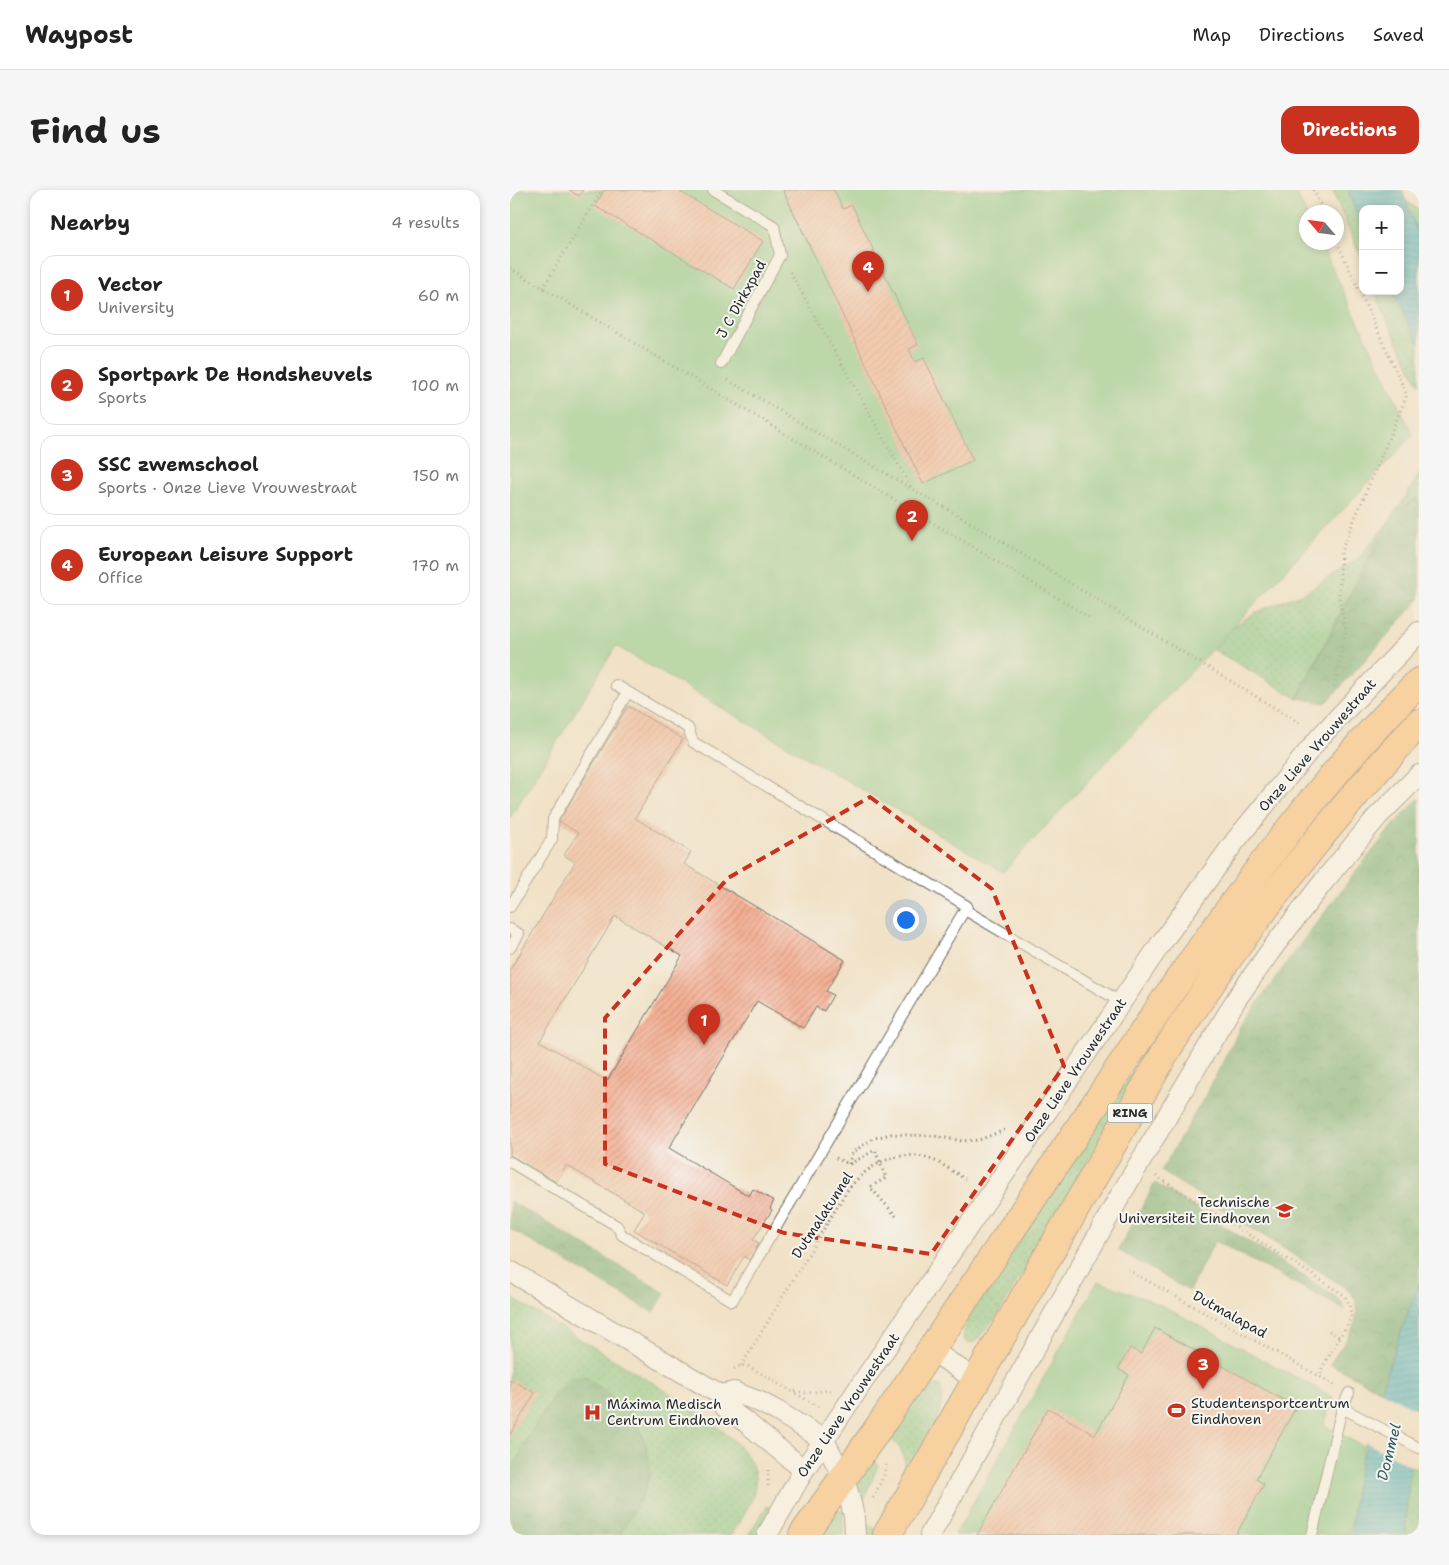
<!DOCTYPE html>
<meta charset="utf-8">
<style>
:root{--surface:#fff;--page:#f6f6f6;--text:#222;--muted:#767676;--line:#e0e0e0;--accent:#c8321e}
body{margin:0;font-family:"Shantell Sans",sans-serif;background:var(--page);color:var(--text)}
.controls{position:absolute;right:15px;top:15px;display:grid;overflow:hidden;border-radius:10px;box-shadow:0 2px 8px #0003}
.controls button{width:45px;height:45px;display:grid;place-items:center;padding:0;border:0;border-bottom:1px solid var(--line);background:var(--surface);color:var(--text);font:25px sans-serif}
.compass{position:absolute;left:789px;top:15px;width:45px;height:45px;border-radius:50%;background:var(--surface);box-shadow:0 2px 8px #0003;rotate:298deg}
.you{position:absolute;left:395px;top:729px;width:18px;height:18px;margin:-12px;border:4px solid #fff;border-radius:50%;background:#1a73e8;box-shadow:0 0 0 8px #1a73e833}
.badge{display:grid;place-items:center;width:32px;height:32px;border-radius:50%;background:var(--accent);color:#fff;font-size:16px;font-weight:700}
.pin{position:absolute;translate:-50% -41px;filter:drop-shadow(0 1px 2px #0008)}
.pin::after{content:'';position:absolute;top:26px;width:18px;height:15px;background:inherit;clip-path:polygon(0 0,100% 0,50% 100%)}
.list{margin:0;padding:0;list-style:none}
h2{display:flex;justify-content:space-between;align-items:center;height:65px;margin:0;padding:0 20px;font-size:21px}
h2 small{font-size:16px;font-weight:400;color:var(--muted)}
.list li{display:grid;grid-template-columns:32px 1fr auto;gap:15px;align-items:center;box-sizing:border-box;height:80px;margin:0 10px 10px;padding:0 10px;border:1px solid var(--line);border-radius:15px}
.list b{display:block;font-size:19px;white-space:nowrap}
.list p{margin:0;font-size:16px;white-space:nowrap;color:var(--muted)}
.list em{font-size:16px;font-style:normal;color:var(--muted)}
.map{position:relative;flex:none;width:909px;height:1345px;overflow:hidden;border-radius:15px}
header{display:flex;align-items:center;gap:30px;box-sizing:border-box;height:70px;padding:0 25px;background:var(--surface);border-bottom:1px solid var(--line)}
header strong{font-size:24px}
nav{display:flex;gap:28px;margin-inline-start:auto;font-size:18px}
.intro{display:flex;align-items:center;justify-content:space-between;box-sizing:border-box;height:120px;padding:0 30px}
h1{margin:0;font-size:35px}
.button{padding:12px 22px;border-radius:15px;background:var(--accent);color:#fff;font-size:18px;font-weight:700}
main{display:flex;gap:30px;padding:0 30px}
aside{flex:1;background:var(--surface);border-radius:15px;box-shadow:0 2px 8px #0003}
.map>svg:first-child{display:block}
.grass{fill:url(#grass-dots);stroke:#557a58}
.forest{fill:url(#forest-crowns);stroke:#496c4f}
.pitch{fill:#7fc986;stroke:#557a58}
.water{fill:url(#water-rules);stroke:#3b707a}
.pier{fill:#f1e2c7}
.building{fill:url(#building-hatch);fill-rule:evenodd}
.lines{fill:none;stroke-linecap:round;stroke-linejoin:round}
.service-casing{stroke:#706b62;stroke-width:12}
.minor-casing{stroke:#706b62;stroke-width:22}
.primary-casing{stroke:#706b62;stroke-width:30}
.path{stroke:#706b62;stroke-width:3;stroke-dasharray:1 4;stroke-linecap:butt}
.service{stroke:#fff;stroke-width:10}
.minor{stroke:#fff;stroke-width:20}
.primary{stroke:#febc71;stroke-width:28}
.marked{fill:none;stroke:#c8321e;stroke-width:4;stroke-dasharray:10 6;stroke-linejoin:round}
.labels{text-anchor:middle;stroke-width:4;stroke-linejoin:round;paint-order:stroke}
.shield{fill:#f6f6f2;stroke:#686867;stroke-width:1}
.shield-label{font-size:12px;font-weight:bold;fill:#2b2b2b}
.street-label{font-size:14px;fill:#2b2b2b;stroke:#f6f6f2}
.poi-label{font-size:14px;fill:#2b2b2b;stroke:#f6f6f2;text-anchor:start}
.water-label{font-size:15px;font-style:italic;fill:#365c62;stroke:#f6f6f2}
</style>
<header>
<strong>Waypost</strong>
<nav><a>Map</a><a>Directions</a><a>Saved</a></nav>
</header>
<div class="intro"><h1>Find us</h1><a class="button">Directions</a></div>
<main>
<aside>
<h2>Nearby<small>4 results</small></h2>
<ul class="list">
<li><span class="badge">1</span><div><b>Vector</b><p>University</p></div><em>60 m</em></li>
<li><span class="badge">2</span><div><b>Sportpark De Hondsheuvels</b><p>Sports</p></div><em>100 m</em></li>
<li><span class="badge">3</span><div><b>SSC zwemschool</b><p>Sports · Onze Lieve Vrouwestraat</p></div><em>150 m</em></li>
<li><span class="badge">4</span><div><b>European Leisure Support</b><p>Office</p></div><em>170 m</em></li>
</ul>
</aside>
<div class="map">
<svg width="909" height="1345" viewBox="0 0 909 1345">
<defs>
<pattern id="grass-dots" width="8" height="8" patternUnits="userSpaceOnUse" patternTransform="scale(1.25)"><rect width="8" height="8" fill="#7fc986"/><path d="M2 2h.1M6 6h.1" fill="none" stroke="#68a36e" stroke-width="1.8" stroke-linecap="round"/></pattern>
<pattern id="forest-crowns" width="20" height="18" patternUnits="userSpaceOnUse" patternTransform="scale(1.25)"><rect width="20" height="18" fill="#67ad73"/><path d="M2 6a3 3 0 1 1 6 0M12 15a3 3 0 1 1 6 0" fill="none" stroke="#558d5f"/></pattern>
<pattern id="water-rules" width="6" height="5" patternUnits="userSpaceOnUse" patternTransform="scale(1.25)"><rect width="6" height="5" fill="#4bb6c8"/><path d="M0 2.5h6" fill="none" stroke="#3f94a3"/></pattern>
<pattern id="building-hatch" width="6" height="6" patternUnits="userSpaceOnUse" patternTransform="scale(1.25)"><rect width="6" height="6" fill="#f6af93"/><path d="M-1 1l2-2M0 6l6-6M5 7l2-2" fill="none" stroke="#c78f78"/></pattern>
</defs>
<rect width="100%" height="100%" fill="#f6f6f2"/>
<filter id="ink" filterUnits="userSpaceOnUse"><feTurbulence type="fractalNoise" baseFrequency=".02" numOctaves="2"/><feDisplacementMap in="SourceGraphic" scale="10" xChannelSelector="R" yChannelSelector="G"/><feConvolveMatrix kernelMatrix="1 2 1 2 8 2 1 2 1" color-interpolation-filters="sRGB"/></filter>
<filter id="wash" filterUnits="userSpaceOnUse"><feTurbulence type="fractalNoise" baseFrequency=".0096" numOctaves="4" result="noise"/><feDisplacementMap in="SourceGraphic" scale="20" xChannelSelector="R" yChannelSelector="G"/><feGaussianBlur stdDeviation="1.12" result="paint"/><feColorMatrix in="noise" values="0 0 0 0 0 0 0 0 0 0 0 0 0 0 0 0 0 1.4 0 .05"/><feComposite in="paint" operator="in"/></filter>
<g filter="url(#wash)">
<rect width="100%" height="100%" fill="#f1e2c7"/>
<path class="grass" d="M 822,0 L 838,0 L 853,41 L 853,72 Z
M 896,11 L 909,20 L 909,47 Z
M 865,101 L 881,101 L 909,153 L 909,195 L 878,133 Z
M 909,283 L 909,307 L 885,322 L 894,310 Z
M 879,331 L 871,343 L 787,508 L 694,454 L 708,448 L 744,423 L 798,401 L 848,369 Z
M 625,878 L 630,881 L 489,1123 L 465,1152 L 457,1153 L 453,1148 L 455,1137 L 460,1124 Z
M 0,1107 C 34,1127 67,1147 101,1168 C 136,1189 227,1239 242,1275 C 253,1301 234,1325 221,1345 L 109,1345 L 132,1307 L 140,1284 L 120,1223 L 96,1202 L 75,1187 L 16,1251 L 0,1285 Z
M 424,1195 L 430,1195 C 443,1219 394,1290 380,1313 C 388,1296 400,1279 391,1260 C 388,1255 382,1250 377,1246 C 391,1225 404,1209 424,1195 Z
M 363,1267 L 368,1275 C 361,1298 338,1324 367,1340 L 365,1345 L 351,1345 L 345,1294 Z
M 900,1276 L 909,1280 L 909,1345 L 896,1345 L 896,1322 Z
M 257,1316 L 260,1318 L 254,1337 L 249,1345 L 238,1345 Z
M 327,1320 L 333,1321 L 333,1345 L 310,1345 Z"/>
<path class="forest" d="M 909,307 L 909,410 L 816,513 L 787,508 L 879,331 L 885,322 Z
M 909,608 L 909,1094 L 886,1155 L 871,1201 L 820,1174 C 831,1156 856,1130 844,1107 C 842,1103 836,1099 833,1096 L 651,981 L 698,901 L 730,838 L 785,761 L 834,697 L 880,639 Z
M 645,993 L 816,1100 L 831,1111 L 835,1120 L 705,1051 L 679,1101 L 608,1060 Z
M 0,1011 L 155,1103 L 144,1123 L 0,1039 Z
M 76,1187 C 90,1198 106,1208 118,1221 C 130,1234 144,1269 139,1286 C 134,1308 121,1326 109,1345 L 6,1345 L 0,1330 L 0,1285 L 2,1281 L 16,1251 L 41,1209 L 60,1188 Z"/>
<path class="pitch" d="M 0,0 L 785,0 L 796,23 L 796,52 L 810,53 L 903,245 L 493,682 L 106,456 L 0,628 Z
M 588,1091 L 649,1114 L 823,1207 L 814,1235 L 853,1256 L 839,1345 L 445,1345 Z"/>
<path class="water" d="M 838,0 L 892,0 L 909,47 L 909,153 L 881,101 L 890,101 L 890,19 L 853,19 L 853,41 Z
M 909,1094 L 909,1242 L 900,1278 L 896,1322 L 896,1345 L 841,1345 C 843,1329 843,1312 846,1295 C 860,1226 884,1160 909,1094 Z"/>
<path class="pier" d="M 869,1200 L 909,1221 L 909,1252 L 903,1277 L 855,1252 Z"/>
<g id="blocks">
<path class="building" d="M 59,0 L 73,0 L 69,6 Z
M 94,0 L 167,0 L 253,51 L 224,99 L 85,16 Z
M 273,0 L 324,0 L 333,19 L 342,15 L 408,155 L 399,159 L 405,172 L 414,168 L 463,270 L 413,294 Z
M 118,516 L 173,549 L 125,628 L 181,662 L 174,674 L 335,770 L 316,801 L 323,805 L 314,821 L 306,817 L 293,838 L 247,811 L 159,958 L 239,1006 L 243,999 L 264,1011 L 260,1018 L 262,1020 L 243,1050 L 249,1053 L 239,1070 L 234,1066 L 217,1095 L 124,1040 L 135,1022 L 113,1009 L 56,975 L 46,992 L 0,965 L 0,780 L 65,672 L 54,665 L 68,643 L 49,631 ZM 105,726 L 172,766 L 97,891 L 30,851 Z
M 645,1138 L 786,1217 L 746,1289 L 754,1294 L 726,1345 L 467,1345 L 538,1218 L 585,1245 L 619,1185 L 608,1179 L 620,1158 L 631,1164 Z
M 0,1189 L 25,1203 L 0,1245 Z"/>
</g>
</g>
<g filter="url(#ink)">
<use href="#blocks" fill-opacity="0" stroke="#706b62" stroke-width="1"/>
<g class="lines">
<defs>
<path id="service" d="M 203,0 L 264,36 L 270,65 L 211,174
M 0,717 L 42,649 L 43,629 L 118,502
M 455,720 L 611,812
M 0,739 L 9,744 L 0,758
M 0,972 L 107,1036 L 112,1045 L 222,1111 L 457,716 L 183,552 L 178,538 L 106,495
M 839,1203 L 832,1218 L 909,1258
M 802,1345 L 832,1218"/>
<path id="minor" d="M 0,1081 L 211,1205 L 215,1217 L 237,1233 L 294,1280
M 421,1160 L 466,1190
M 211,1205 L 224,1202 L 250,1212 L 267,1221 L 314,1250 L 334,1289 L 338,1302 L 344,1326 L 345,1345
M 257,1345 L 294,1280 L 356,1187 L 652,752 L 726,650 L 810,547 L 909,442
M 420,1345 L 610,1006 L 727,808 L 764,756 L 814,691 L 867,627 L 909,585"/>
<path id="primary" d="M 293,1345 L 374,1230 L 661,801 C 737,693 815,585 909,492
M 377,1345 L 659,856 C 733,741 816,633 909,533"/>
</defs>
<use href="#service" class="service-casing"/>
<use href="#minor" class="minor-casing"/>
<use href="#primary" class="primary-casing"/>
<path class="path" d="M 803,0 L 814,22
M 0,78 L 579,427
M 280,82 L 402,299
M 33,98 L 92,0
M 218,190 L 402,299 L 453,328 L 791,534
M 824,497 L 836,440 L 829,408 L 831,361 L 897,205 L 826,50
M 326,968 L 339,974
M 339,974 L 342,963 L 353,955 L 365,948 L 381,944 L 424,946 L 453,951 L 469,950 L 497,939
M 340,974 L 365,960 L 376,988 L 360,997 L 386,1026
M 646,986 L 834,1105 L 840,1115 L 841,1128 L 812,1178 L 810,1187
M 618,1080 L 825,1195
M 819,1141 L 831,1148
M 231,1176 L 336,1002 C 356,976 384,959 417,968 C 431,972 443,982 455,989
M 224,1179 L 232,1175 L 238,1176 L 309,1217
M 285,1201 L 296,1203 L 321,1200
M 258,1296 L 258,1280
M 363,1308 L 375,1283 L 376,1275"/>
<use href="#service" class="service"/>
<use href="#minor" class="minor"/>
<use href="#primary" class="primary"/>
</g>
</g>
<path d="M0 0H909V1345H0ZM 360,607 L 482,699 L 554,876 L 421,1064 L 274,1043 L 95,974 L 95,828 L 218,688 Z" fill="#f1e2c7" fill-opacity=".55" fill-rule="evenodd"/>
<path class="marked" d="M 360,607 L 482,699 L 554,876 L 421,1064 L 274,1043 L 95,974 L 95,828 L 218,688 Z"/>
<defs>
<symbol id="university-bare" viewBox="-9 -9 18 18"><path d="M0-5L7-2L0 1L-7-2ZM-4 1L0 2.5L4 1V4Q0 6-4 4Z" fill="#c8321e" stroke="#f6f6f2" stroke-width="2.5" paint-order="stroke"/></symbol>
<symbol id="stadium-bare" viewBox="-9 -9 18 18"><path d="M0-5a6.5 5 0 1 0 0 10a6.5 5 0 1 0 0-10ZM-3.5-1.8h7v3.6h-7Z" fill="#c8321e" stroke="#f6f6f2" stroke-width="2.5" paint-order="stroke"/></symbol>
<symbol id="hospital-bare" viewBox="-9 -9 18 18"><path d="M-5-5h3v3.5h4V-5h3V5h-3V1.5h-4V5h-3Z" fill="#c8321e" stroke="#f6f6f2" stroke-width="2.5" paint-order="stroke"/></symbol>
</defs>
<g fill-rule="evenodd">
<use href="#university-bare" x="762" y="1008" width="25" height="25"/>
<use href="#stadium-bare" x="654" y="1208" width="25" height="25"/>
<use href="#hospital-bare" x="70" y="1210" width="25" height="25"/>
</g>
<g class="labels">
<rect class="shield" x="597.5" y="913.5" width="45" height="19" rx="4"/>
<g class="shield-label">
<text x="620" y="927">RING</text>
</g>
<g class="street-label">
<text transform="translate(231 109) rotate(-61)" y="5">J C Dirkxpad</text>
<text transform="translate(807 555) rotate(-49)" y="5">Onze Lieve Vrouwestraat</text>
<text transform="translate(565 880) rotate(-56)" y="5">Onze Lieve Vrouwestraat</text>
<text transform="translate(312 1025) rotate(-57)" y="5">Dutmalatunnel</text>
<text transform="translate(720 1124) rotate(29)" y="5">Dutmalapad</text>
<text transform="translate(338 1215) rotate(-56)" y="5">Onze Lieve Vrouwestraat</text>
</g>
<g class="poi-label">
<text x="760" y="1017" text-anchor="end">Technische<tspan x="760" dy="16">Universiteit Eindhoven</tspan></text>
<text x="681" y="1218">Studentensportcentrum<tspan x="681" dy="16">Eindhoven</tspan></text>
<text x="97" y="1219">Máxima Medisch<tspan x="97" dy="16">Centrum Eindhoven</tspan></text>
</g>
<g class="water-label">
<text transform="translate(879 1262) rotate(-76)" y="5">Dommel</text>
</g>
</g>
</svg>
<div class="controls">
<button>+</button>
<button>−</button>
</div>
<svg class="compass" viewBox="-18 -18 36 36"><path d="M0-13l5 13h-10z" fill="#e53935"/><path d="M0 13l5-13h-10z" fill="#767676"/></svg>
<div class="you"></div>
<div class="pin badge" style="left:194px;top:855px">1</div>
<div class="pin badge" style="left:402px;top:351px">2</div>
<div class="pin badge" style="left:693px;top:1199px">3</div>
<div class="pin badge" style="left:358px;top:102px">4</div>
</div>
</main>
